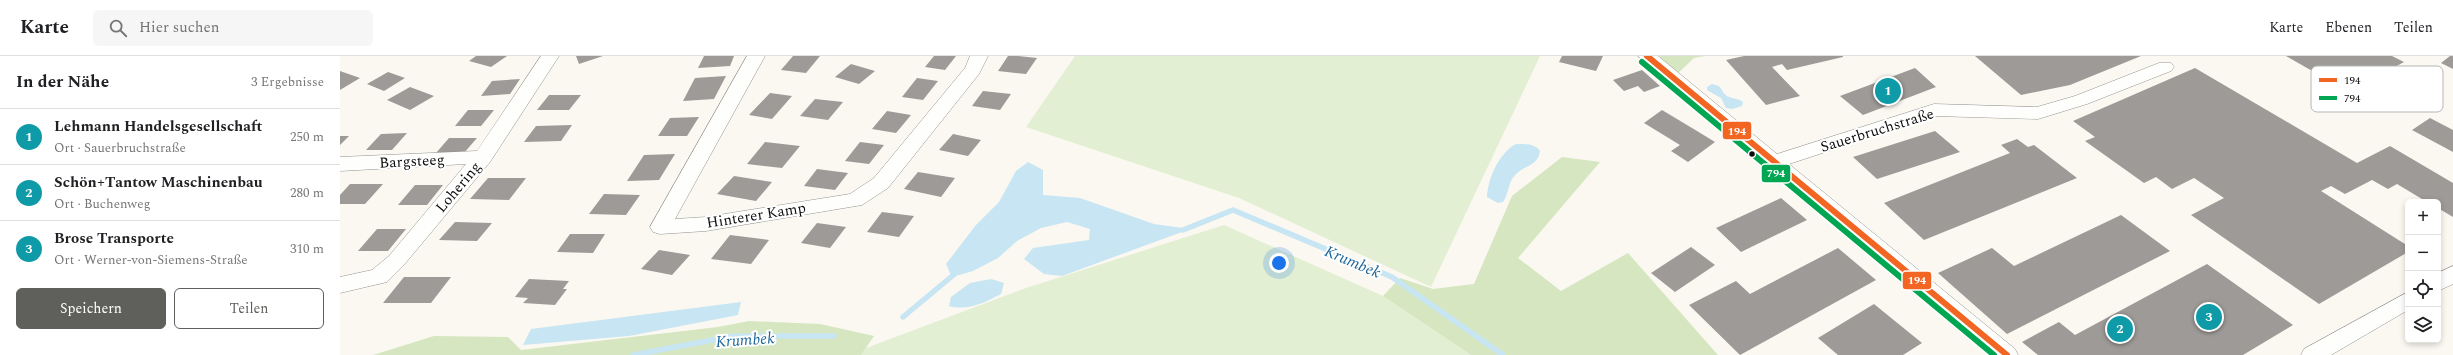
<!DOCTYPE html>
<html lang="de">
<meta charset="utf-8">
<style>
:root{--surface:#fff;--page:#f6f6f6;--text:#202124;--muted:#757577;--line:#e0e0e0;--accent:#5f5f5c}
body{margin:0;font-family:Spectral,serif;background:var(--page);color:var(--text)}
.controls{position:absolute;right:12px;bottom:12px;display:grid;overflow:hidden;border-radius:6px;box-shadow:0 2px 6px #0003}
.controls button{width:36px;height:36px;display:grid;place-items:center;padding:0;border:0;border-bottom:1px solid var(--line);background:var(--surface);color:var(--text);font:20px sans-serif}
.you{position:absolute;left:939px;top:207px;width:14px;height:14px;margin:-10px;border:3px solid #fff;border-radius:50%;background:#1a73e8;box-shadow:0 0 0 6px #1a73e833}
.badge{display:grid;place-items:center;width:26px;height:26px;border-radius:50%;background:var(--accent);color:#fff;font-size:13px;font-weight:700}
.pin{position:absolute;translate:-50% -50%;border:2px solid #fff;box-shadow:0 1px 4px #0006}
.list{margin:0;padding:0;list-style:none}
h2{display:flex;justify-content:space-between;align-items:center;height:52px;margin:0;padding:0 16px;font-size:17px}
h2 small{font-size:13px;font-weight:400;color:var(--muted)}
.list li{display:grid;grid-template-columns:26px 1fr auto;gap:12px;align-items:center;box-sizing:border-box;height:56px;padding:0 16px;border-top:1px solid var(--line)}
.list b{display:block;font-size:15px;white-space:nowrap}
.list p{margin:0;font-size:13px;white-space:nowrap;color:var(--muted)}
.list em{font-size:13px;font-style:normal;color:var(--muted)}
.actions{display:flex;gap:8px;padding:12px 16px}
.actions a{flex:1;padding:9px 0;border:1px solid var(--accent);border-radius:6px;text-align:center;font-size:14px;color:var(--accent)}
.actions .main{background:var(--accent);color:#fff}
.icon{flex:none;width:22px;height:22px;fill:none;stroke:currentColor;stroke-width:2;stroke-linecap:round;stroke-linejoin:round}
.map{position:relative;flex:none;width:2113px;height:299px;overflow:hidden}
header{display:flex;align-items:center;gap:24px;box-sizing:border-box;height:56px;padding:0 20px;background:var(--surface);border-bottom:1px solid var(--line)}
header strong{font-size:19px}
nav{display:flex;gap:22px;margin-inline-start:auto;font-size:14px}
.search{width:280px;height:36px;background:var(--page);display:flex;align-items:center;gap:10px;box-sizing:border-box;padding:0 14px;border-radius:6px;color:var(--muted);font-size:15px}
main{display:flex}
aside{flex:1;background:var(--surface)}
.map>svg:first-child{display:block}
.green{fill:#e3efd2}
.forest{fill:#d5e6c0}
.water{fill:#c8e5f3}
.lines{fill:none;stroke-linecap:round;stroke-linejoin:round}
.stream{stroke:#c8e5f3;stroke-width:5.5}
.building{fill:#9d9a97}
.minor-casing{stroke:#93928f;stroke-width:1}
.minor{fill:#fefefd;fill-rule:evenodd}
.bus-1-casing{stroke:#fff;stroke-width:9}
.bus-2-casing{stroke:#fff;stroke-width:9}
.bus-1{stroke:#f26522;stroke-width:6}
.bus-2{stroke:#00a651;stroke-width:6}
.bus-dot{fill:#0c0c0c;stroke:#fff;stroke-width:1.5}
.labels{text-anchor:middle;stroke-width:4;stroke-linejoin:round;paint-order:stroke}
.street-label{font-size:15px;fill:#0c0c0c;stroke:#fff}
.water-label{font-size:16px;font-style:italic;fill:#1b6599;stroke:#fff}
.key{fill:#fff;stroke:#b6b6b6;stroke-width:1}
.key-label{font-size:11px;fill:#0c0c0c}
.line-badge{stroke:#fff;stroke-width:1.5}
.badge-label{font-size:11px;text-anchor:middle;font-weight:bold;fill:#fff}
</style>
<header>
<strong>Karte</strong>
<div class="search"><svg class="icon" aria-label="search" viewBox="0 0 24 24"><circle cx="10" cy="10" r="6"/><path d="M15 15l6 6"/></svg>Hier suchen</div>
<nav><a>Karte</a><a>Ebenen</a><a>Teilen</a></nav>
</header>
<main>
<aside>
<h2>In der Nähe<small>3 Ergebnisse</small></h2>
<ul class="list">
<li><span class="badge" style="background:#0f9aa8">1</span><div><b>Lehmann Handelsgesellschaft</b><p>Ort · Sauerbruchstraße</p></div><em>250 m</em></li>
<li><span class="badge" style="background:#0f9aa8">2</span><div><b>Schön+Tantow Maschinenbau</b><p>Ort · Buchenweg</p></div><em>280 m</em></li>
<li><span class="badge" style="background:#0f9aa8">3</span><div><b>Brose Transporte</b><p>Ort · Werner-von-Siemens-Straße</p></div><em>310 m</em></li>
</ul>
<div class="actions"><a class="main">Speichern</a><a>Teilen</a></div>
</aside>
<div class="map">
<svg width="2113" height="299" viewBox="0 0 2113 299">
<rect width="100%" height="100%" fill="#faf8f1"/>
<path class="green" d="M 735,0 L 1200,0 L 1091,231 L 899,142 L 686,71 Z
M 884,169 L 1043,240 L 1131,299 L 521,299 L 526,292 L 686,232 Z"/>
<path class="forest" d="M 1321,0 L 1365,0 L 1354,2 L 1334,21 L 1315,4 Z
M 1222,101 L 1260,106 L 1178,202 L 1221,235 L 1288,197 L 1378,299 L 1131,299 L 1043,240 L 1060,222 L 1093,233 L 1134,228 L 1172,140 Z
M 409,265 L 480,268 L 534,280 L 521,299 L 33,299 L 94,280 L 168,281 L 181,294 L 378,271 Z"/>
<path class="water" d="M 1372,28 C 1384,30 1380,35 1387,40 C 1393,43 1398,42 1403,46 L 1402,50 L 1392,53 L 1386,52 L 1381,42 L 1367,34 L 1367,31 Z
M 1176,88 C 1185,88 1194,87 1200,95 C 1198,110 1185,109 1176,118 C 1168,125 1169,138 1163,146 L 1158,147 L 1147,141 C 1148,122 1159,97 1176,88 Z
M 688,106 L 703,114 L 703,139 L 740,142 L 814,168 L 850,173 L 722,220 L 704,218 L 684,203 L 693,192 L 749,184 L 750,173 L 727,166 L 701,172 L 677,185 L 658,202 L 633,215 L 612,221 L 606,208 L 636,169 L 659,146 L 676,115 Z
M 651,223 L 664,227 L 661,238 C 644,247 628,255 609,250 L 611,241 L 630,227 Z
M 401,246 L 398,259 L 289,280 L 183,289 L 191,273 Z"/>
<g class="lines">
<path class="stream" d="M 843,174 L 893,154 L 1052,221 L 1163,299
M 563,261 L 617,216
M 293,299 L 394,280 L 494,280"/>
</g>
<path class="building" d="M 136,0 L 167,0 L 151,11 L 129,5 Z
M 236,0 L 263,0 L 239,8 Z
M 364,0 L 394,0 L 390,10 L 358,12 Z
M 453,0 L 480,0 L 466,17 L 441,14 Z
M 594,0 L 616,0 L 605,14 L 585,11 Z
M 668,0 L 678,0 L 697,2 L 686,18 L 658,15 Z
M 1222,0 L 1263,0 L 1256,15 L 1219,6 Z
M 1404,0 L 1503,0 L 1503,1 L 1447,14 L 1442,8 L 1432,11 L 1460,40 L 1426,49 L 1386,4 Z
M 1635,0 L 1801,0 L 1730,29 L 1681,39 Z
M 1946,0 L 2052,0 L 2064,6 L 2009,36 Z
M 2110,0 L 2113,0 L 2113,13 L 2101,7 Z
M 511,8 L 535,15 L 519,28 L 495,21 Z
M 1575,12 L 1596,31 L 1523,59 L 1500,40 Z
M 1855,12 L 2017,107 L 2050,90 L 2113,127 L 2113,161 L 2098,152 L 2098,146 L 2087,146 L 2057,128 L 2048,133 L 2032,124 L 2005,138 L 1991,130 L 1981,135 L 2068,190 L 2068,196 L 1979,248 L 1851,159 L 1884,142 L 1854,122 L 1832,133 L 1816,121 L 1804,127 L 1745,85 L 1755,81 L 1733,65 Z
M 1302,14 L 1320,30 L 1304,36 L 1298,30 L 1284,35 L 1273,24 Z
M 0,15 L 20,22 L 0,34 Z
M 48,16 L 65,22 L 44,35 L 27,28 Z
M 386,20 L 374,43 L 343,45 L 355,22 Z
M 577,22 L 598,25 L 583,44 L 562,41 Z
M 180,23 L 170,38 L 141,40 L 152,25 Z
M 70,31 L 94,40 L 70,54 L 47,44 Z
M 643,35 L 671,38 L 660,54 L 632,50 Z
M 430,37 L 452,40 L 432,63 L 409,59 Z
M 209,39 L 241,39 L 229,54 L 197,54 Z
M 475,43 L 503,46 L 488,64 L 460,60 Z
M 128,54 L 154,54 L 141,70 L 115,70 Z
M 1322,54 L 1357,75 L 1375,86 L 1348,106 L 1331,95 L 1340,89 L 1304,67 Z
M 547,55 L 571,59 L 556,77 L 532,73 Z
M 359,61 L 347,80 L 318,80 L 330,62 Z
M 2090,62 L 2113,74 L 2113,96 L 2072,74 Z
M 232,69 L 221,85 L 184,86 L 196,70 Z
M 1595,75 L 1620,96 L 1537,123 L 1513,101 Z
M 67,77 L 52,94 L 26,94 L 41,78 Z
M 613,78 L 641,84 L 628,100 L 599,94 Z
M 0,80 L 9,80 L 0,89 Z
M 109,82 L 137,82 L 124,97 L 96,97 Z
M 1677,83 L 1688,91 L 1694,89 L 1737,122 L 1584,184 L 1544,147 L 1670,97 L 1661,89 Z
M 425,86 L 460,90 L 442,112 L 407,108 Z
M 520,86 L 544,89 L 529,108 L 505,105 Z
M 335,98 L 319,124 L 287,125 L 304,99 Z
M 477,113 L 508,117 L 495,134 L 464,130 Z
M 578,116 L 615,122 L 601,141 L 564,133 Z
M 394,120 L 432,126 L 416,145 L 377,138 Z
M 148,122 L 186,122 L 169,144 L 130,143 Z
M 10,128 L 43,128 L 25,148 L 0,148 L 0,139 Z
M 75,129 L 103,129 L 87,149 L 58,149 Z
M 264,138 L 300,139 L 286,159 L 249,158 Z
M 1441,142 L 1467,164 L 1401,196 L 1376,172 Z
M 542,156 L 574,160 L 559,181 L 527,176 Z
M 1781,159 L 1830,195 L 1667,278 L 1598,217 L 1652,192 L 1674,210 Z
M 115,166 L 152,167 L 137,185 L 99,184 Z
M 477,167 L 506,171 L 490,192 L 461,187 Z
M 37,173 L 66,173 L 48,195 L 18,195 Z
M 230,178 L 265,178 L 253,197 L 217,196 Z
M 390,179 L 429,184 L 411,208 L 371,203 Z
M 1351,191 L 1375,209 L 1335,236 L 1311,217 Z
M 1498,192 L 1536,224 L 1400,299 L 1349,249 L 1396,225 L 1410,238 Z
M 319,194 L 350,199 L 332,219 L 301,213 Z
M 1867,208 L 1953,269 L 1903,299 L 1698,299 L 1682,286 L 1719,266 L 1735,279 Z
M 64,221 L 111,221 L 91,247 L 43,247 Z
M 189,223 L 229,225 L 223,233 L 227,233 L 215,249 L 183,247 L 188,242 L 175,241 Z
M 1534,248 L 1582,287 L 1563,299 L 1498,299 L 1478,282 Z"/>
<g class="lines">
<defs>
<path id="minor" d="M 201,0 L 219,0 L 150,106 L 63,210 L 47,226 L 0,237 L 0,221 L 32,214 L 49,200 L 126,108 L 0,115 L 0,101 L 137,95 Z
M 407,0 L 425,0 L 335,163 L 366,161 L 510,138 L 534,122 L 625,12 L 630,0 L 648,0 L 639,18 L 548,132 L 522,149 L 366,175 L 320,178 L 313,176 L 310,171 Z
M 1298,0 L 1318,0 L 1437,98 L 1594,48 L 1697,51 L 1735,40 L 1819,7 L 1831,7 L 1834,11 L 1831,15 L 1747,48 L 1698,63 L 1595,60 L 1449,108 L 1675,293 L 1678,299 L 1651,299 Z
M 2113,210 L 2113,228 L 2098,235 L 2098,217 Z
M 2068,236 L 2068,254 L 1991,299 L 1961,299 L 1964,293 Z"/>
</defs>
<use href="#minor" class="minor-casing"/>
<use href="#minor" class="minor"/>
<defs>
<path id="bus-1" d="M 1307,0 L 1667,299"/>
<path id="bus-2" d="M 1302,6 L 1654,299"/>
</defs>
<use href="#bus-1" class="bus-1-casing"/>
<use href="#bus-2" class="bus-2-casing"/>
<use href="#bus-1" class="bus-1"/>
<use href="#bus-2" class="bus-2"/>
</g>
<circle class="bus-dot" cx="1412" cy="98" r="3.5"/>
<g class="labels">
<g class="street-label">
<text transform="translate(1537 74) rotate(-17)" y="5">Sauerbruchstraße</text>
<text transform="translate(72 105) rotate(-3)" y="5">Bargsteeg</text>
<text transform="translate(118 131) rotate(-50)" y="5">Lohering</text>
<text transform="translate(416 159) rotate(-9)" y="5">Hinterer Kamp</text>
</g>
<g class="water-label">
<text transform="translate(1013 205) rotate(23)" y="6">Krumbek</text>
<text transform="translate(405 283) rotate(-4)" y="6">Krumbek</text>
</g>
</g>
<rect x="1971" y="10" width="132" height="46" rx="6" class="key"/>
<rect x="1979" y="22" width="18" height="4" fill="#f26522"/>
<rect x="1979" y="40" width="18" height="4" fill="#00a651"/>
<g class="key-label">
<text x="2004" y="28">194</text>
<text x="2004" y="46">794</text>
</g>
<g class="line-badge">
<rect x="1382" y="65" width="30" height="19" rx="4" fill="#f26522"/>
<rect x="1421" y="108" width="30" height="19" rx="4" fill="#00a651"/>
<rect x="1562" y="215" width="30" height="19" rx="4" fill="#f26522"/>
</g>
<g class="badge-label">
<text x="1397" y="79">194</text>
<text x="1436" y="121">794</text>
<text x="1577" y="228">194</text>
</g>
</svg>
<div class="controls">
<button>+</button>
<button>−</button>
<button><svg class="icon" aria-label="locate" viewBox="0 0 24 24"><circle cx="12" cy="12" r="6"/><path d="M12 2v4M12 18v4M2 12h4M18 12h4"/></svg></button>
<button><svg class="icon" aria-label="layers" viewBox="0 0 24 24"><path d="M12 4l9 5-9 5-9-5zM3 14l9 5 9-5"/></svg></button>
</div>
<div class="you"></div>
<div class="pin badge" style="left:1548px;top:35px;background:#0f9aa8">1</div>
<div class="pin badge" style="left:1780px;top:273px;background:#0f9aa8">2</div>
<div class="pin badge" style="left:1869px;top:261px;background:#0f9aa8">3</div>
</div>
</main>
